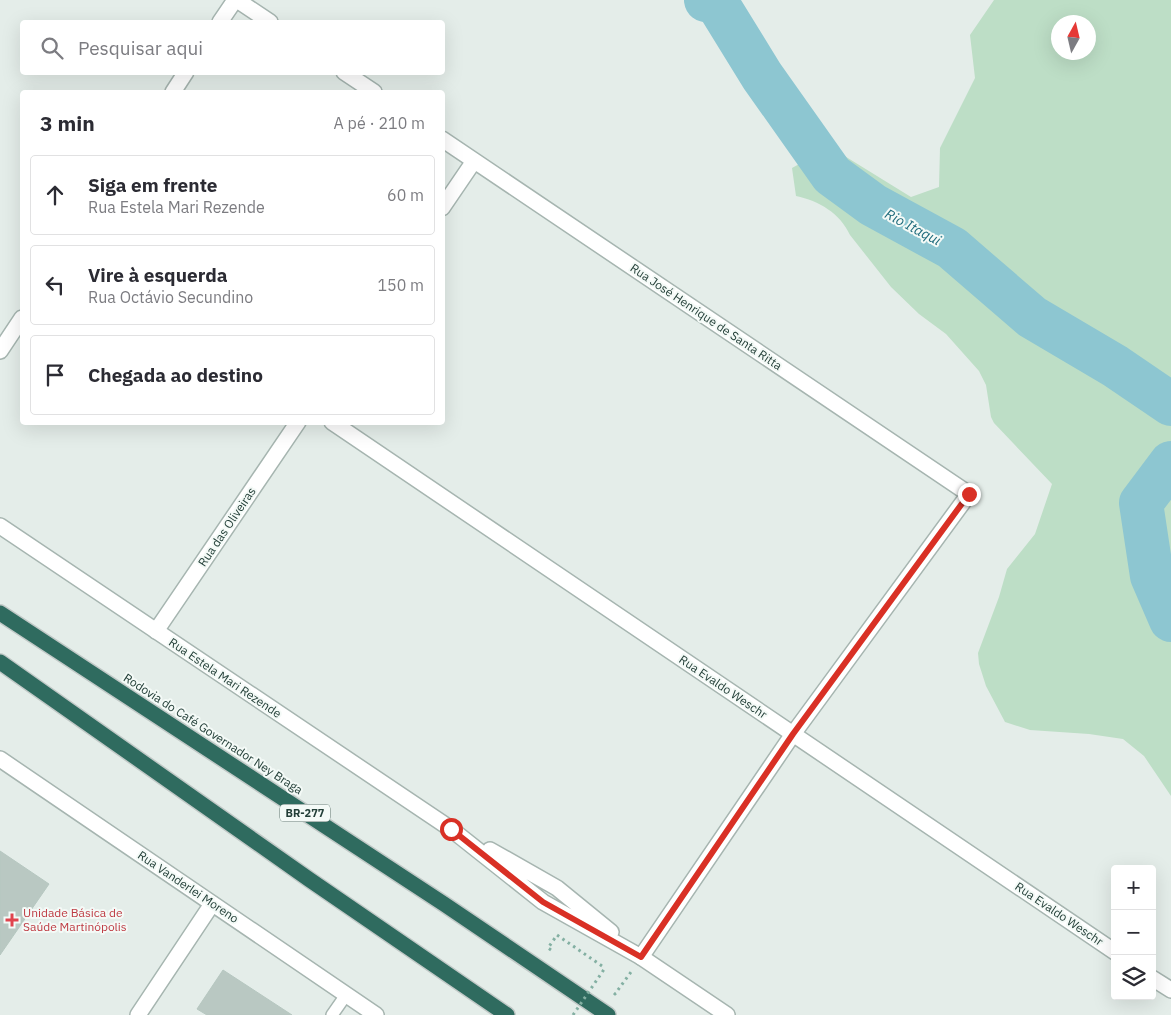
<!DOCTYPE html>
<html lang="pt">
<meta charset="utf-8">
<style>
:root{--surface:#fff;--page:#f2f2f3;--text:#2b2b33;--muted:#7c7c81;--line:#e1e1e2}
body{margin:0;font-family:"IBM Plex Sans",sans-serif;background:var(--page);color:var(--text)}
.controls{position:absolute;right:15px;bottom:15px;display:grid;overflow:hidden;border-radius:5px;box-shadow:0 5px 20px #0002}
.controls button{width:45px;height:45px;display:grid;place-items:center;padding:0;border:0;border-bottom:1px solid var(--line);background:var(--surface);color:var(--text);font:25px sans-serif}
.compass{position:absolute;left:1051px;top:15px;width:45px;height:45px;border-radius:50%;background:var(--surface);box-shadow:0 5px 20px #0002;rotate:8deg}
.stop{position:absolute;width:15px;height:15px;margin:-11px;border:4px solid #d93025;border-radius:50%;background:#fff}
.stop.end{background:#d93025;border-color:#fff;box-shadow:0 1px 5px #0008}
.list{margin:0;padding:0;list-style:none}
h2{display:flex;justify-content:space-between;align-items:center;height:65px;margin:0;padding:0 20px;font-size:21px}
h2 small{font-size:16px;font-weight:400;color:var(--muted)}
.list li{display:grid;grid-template-columns:32px 1fr auto;gap:15px;align-items:center;box-sizing:border-box;height:80px;margin:0 10px 10px;padding:0 10px;border:1px solid var(--line);border-radius:5px}
.list b{display:block;font-size:19px;white-space:nowrap}
.list p{margin:0;font-size:16px;white-space:nowrap;color:var(--muted)}
.list em{font-size:16px;font-style:normal;color:var(--muted)}
.icon{flex:none;width:28px;height:28px;fill:none;stroke:currentColor;stroke-width:2;stroke-linecap:round;stroke-linejoin:round}
.map{position:relative;flex:none;width:1171px;height:1015px;overflow:hidden}
.search{position:absolute;background:var(--surface);box-shadow:0 5px 20px #0002;left:20px;top:20px;width:425px;height:55px;display:flex;align-items:center;gap:12px;box-sizing:border-box;padding:0 18px;border-radius:5px;color:var(--muted);font-size:19px}
.panel{position:absolute;background:var(--surface);box-shadow:0 5px 20px #0002;left:20px;top:90px;width:425px;height:335px;border-radius:5px}
.map>svg:first-child{display:block}
.green{fill:#bddec6;fill-rule:evenodd}
.lines{fill:none;stroke-linecap:round;stroke-linejoin:round}
.river{stroke:#8dc6d1;stroke-width:44}
.building{fill:#b9c8c2;stroke:#b6c7c0}
.service-casing{stroke:#a6b5b0;stroke-width:14}
.minor-casing{stroke:#a6b5b0;stroke-width:18}
.tertiary-casing{stroke:#a6b5b0;stroke-width:18}
.motorway-casing{stroke:#c1c9c7;stroke-width:18}
.path{stroke:#84b0a3;stroke-width:3;stroke-dasharray:2.5 4;stroke-linecap:butt}
.service{stroke:#fff;stroke-width:11}
.minor{stroke:#fff;stroke-width:15}
.tertiary{stroke:#fff;stroke-width:15}
.motorway{stroke:#2f6b5f;stroke-width:15}
.path-bridge{stroke:#84b0a3;stroke-width:3;stroke-dasharray:2.5 4;stroke-linecap:butt}
.route{stroke:#d93025;stroke-width:6}
.health-dot{fill:#e0444e;stroke:#f4faf7;stroke-width:2}
.labels{text-anchor:middle;stroke-width:4;stroke-linejoin:round;paint-order:stroke}
.shield{fill:#f4faf7;stroke:#627771;stroke-width:1}
.shield-label{font-size:11px;font-weight:bold;fill:#233f38}
.street-label{font-size:12px;fill:#233f38;stroke:#f4faf7}
.health-label{font-size:12px;fill:#be3a42;stroke:#f4faf7;text-anchor:start}
.water-label{font-size:14px;font-style:italic;fill:#1d6a7b;stroke:#f4faf7}
</style>
<div class="map">
<svg width="1171" height="1015" viewBox="0 0 1171 1015">
<rect width="100%" height="100%" fill="#e4ede9"/>
<path class="green" d="M 994,0 L 1171,0 L 1171,796 L 1144,756 L 1123,739 L 1089,734 L 1030,730 L 1005,722 L 986,686 L 979,664 L 978,653 L 999,597 L 1007,569 L 1035,534 L 1052,484 L 994,423 L 991,417 L 986,385 L 979,371 L 946,334 L 919,314 L 891,287 L 850,235 C 840,213 819,201 796,196 L 792,168 L 830,147 L 911,197 L 939,187 L 940,148 L 975,78 L 970,35 ZM 1058,22 L 1088,22 L 1088,52 L 1058,52 Z"/>
<g class="lines">
<path class="river" d="M 706,0 L 717,3 L 762,76 L 832,175 L 873,205 L 952,248 L 1032,317 L 1115,366 L 1171,404
M 1171,463 L 1141,503 L 1152,576 L 1171,620"/>
</g>
<path class="building" d="M 0,851 L 49,884 L 0,955 Z
M 223,970 L 292,1015 L 207,1015 L 197,1009 Z"/>
<g class="lines">
<defs>
<path id="service" d="M 332,1015 L 346,995"/>
<path id="minor" d="M 237,0 L 270,22
M 220,22 L 235,0
M 344,72 L 374,92
M 173,92 L 186,72
M 442,139 L 969,494 L 793,734 L 641,957
M 442,208 L 474,161
M 0,351 L 22,318
M 332,422 L 1115,952
M 156,631 L 298,422
M 1152,978 L 1171,990
M 138,1015 L 212,904"/>
<path id="tertiary" d="M 0,526 L 451,829 L 543,902 L 641,957 L 727,1015
M 0,759 L 376,1015
M 490,850 L 557,888 L 611,932"/>
<path id="motorway" d="M 0,613 L 444,904 L 608,1015
M 0,662 L 310,880 L 507,1015"/>
</defs>
<use href="#service" class="service-casing"/>
<use href="#minor" class="minor-casing"/>
<use href="#tertiary" class="tertiary-casing"/>
<use href="#motorway" class="motorway-casing"/>
<path class="path" d="M 551,950 L 548,948 L 557,935 L 605,968
M 614,993 L 615,994 L 631,972"/>
<use href="#service" class="service"/>
<use href="#minor" class="minor"/>
<use href="#tertiary" class="tertiary"/>
<use href="#motorway" class="motorway"/>
<path class="path-bridge" d="M 573,1015 L 605,968"/>
</g>
<g class="lines">
<path class="route" d="M 451,829 L 543,902 L 641,957 L 793,734 L 969,494"/>
</g>
<path class="health-dot" d="M9.5 912.5h5v5h5v5h-5v5h-5v-5h-5v-5h5z"/>
<g class="labels">
<rect class="shield" x="280" y="804.5" width="50" height="17" rx="4"/>
<g class="shield-label">
<text x="305" y="817">BR-277</text>
</g>
<g class="street-label">
<text transform="translate(706 317) rotate(34)" y="4">Rua José Henrique de Santa Ritta</text>
<text transform="translate(227 527) rotate(-56)" y="4">Rua das Oliveiras</text>
<text transform="translate(225 678) rotate(34)" y="4">Rua Estela Mari Rezende</text>
<text transform="translate(723 687) rotate(34)" y="4">Rua Evaldo Weschr</text>
<text transform="translate(213 734) rotate(33)" y="4">Rodovia do Café Governador Ney Braga</text>
<text transform="translate(188 887) rotate(34)" y="4">Rua Vanderlei Moreno</text>
<text transform="translate(1059 914) rotate(34)" y="4">Rua Evaldo Weschr</text>
</g>
<g class="health-label">
<text x="23" y="917">Unidade Básica de<tspan x="23" dy="14">Saúde Martinópolis</tspan></text>
</g>
<g class="water-label">
<text transform="translate(913 227) rotate(28)" y="5">Rio Itaqui</text>
</g>
</g>
</svg>
<div class="controls">
<button>+</button>
<button>−</button>
<button><svg class="icon" aria-label="layers" viewBox="0 0 24 24"><path d="M12 4l9 5-9 5-9-5zM3 14l9 5 9-5"/></svg></button>
</div>
<svg class="compass" viewBox="-18 -18 36 36"><path d="M0-13l5 13h-10z" fill="#e53935"/><path d="M0 13l5-13h-10z" fill="#7c7c81"/></svg>
<div class="stop" style="left:451px;top:829px"></div>
<div class="stop end" style="left:969px;top:494px"></div>
<div class="search"><svg class="icon" aria-label="search" viewBox="0 0 24 24"><circle cx="10" cy="10" r="6"/><path d="M15 15l6 6"/></svg>Pesquisar aqui</div>
<section class="panel">
<h2>3 min<small>A pé · 210 m</small></h2>
<ul class="list">
<li><svg class="icon" aria-label="ahead" viewBox="0 0 24 24"><path d="M12 20V5M6 11l6-6 6 6"/></svg><div><b>Siga em frente</b><p>Rua Estela Mari Rezende</p></div><em>60 m</em></li>
<li><svg class="icon" aria-label="left" viewBox="0 0 24 24"><path d="M17 20v-9H6M10 6l-5 5 5 5"/></svg><div><b>Vire à esquerda</b><p>Rua Octávio Secundino</p></div><em>150 m</em></li>
<li><svg class="icon" aria-label="arrive" viewBox="0 0 24 24"><path d="M6 21V4h12l-3 4 3 4H6"/></svg><div><b>Chegada ao destino</b></div></li>
</ul>
</section>
</div>
